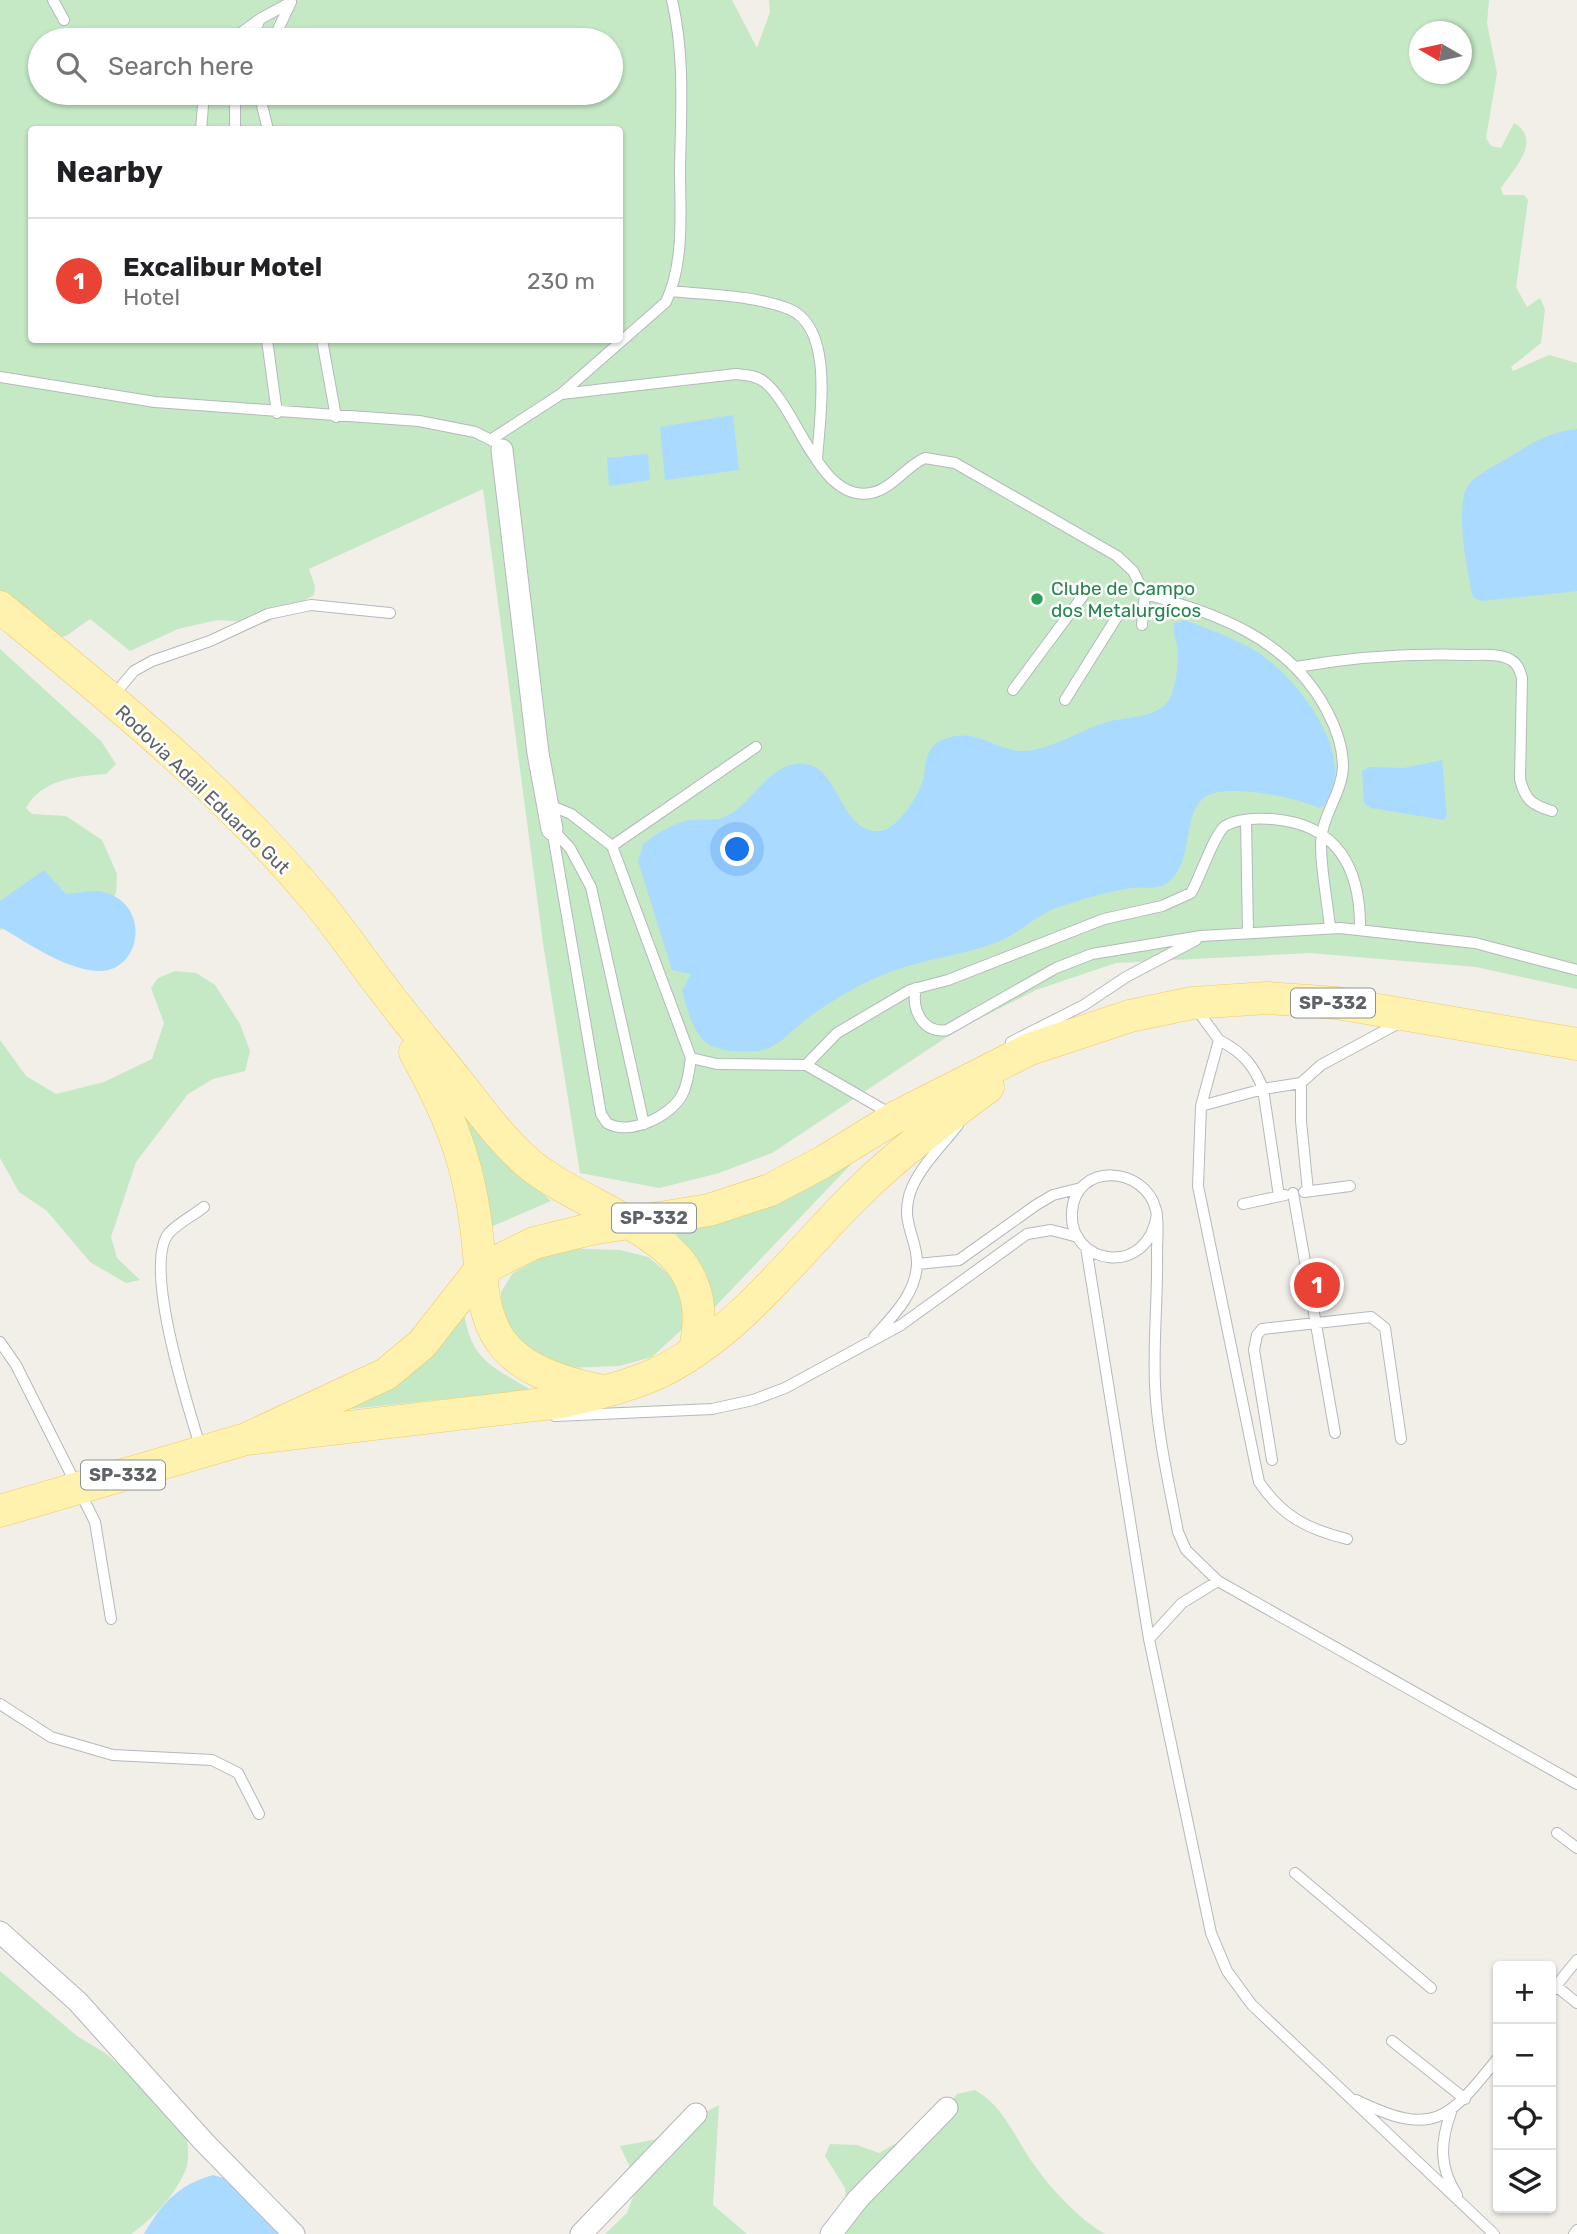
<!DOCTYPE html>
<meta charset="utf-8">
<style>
:root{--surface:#fff;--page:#f6f6f6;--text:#202124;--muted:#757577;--line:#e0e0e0;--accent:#ea4335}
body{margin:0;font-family:Rubik,sans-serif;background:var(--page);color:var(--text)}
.controls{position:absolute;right:21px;bottom:21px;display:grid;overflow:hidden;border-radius:7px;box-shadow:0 2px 5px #0004}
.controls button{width:63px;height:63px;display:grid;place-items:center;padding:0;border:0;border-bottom:2px solid var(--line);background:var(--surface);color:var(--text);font:35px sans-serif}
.compass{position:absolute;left:1409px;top:21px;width:63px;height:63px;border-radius:50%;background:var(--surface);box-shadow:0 2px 5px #0004;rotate:279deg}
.you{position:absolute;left:738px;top:850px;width:24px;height:24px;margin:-18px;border:5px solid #fff;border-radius:50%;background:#1a73e8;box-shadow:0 0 0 10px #1a73e833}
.badge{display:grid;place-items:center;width:46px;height:46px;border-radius:50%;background:var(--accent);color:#fff;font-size:23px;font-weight:700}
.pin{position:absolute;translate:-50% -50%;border:4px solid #fff;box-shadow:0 2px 7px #0006}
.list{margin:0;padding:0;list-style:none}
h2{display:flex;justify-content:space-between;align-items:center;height:91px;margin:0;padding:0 28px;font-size:30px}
h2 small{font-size:23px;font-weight:400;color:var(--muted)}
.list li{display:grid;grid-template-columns:46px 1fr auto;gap:21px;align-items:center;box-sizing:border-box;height:126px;padding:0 28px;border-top:2px solid var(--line)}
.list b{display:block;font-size:26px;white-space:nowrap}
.list p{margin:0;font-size:23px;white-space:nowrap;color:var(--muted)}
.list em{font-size:23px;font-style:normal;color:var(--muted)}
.icon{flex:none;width:38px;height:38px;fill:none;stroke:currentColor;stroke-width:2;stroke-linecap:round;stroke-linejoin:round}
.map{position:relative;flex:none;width:1577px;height:2234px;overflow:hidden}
.search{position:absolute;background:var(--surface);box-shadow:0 2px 5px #0004;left:28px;top:28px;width:595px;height:77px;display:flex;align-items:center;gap:18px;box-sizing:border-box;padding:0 24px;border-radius:38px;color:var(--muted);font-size:26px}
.panel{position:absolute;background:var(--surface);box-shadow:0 2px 5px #0004;left:28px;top:126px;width:595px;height:217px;border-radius:7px}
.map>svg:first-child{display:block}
.green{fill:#c5e8c5;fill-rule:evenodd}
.water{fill:#aadaff}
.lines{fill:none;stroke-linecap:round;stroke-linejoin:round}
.service-casing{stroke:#b5b8bc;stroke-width:12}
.minor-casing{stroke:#b5b8bc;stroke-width:23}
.primary-casing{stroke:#f2c960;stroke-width:33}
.service{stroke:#fff;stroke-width:10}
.minor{stroke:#fff;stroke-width:21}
.primary{stroke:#fff2af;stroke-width:32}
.leisure-dot{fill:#2e9e5b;stroke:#fff;stroke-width:2.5}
.labels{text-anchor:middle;stroke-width:5;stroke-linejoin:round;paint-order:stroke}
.shield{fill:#fff;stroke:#8f9295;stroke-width:2}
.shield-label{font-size:18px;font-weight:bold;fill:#5f6368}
.leisure-label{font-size:19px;fill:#27864d;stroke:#fff;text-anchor:start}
.street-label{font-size:19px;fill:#5f6368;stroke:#fff}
</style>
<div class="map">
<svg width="1577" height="2234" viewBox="0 0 1577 2234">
<rect width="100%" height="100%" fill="#f1efe8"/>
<path class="green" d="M 0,0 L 732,0 L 757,48 L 770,12 L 769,0 L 1489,0 L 1487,23 L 1497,73 L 1486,138 L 1491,146 L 1501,148 L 1514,123 C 1543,140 1514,169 1501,188 L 1503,195 L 1524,195 L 1528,200 L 1516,287 L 1527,307 L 1540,298 L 1545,309 L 1541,343 L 1511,367 L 1513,371 L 1549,355 L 1577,363 L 1577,989 L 1476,967 L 1309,953 L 1116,963 L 1036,990 L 959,1029 L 772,1153 L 719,1173 L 659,1188 L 580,1173 L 543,943 L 483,489 L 309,569 L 315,586 L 314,595 L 266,623 L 217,620 L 178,629 L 130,651 L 90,619 L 66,636 L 36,640 L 0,617 ZM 1420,32 L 1462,32 L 1462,74 L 1420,74 ZM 40,40 L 611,40 L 611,93 L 40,93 ZM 32,130 L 620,130 L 620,340 L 32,340 Z
M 0,649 L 101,741 L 116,764 L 106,774 C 77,776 42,779 26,808 L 32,814 L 66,816 L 102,840 L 117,874 L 116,893 L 109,906 L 16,923 L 0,930 Z
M 175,971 L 196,973 L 215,985 L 240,1024 L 250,1051 L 245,1071 L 213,1079 L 188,1094 L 136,1162 L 111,1237 L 117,1258 L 140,1280 L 126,1283 L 90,1262 L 47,1211 L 19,1192 L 0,1158 L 0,1040 L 26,1076 L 56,1094 L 104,1082 L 152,1059 L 164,1023 L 151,988 L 158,978 Z
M 454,1105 L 500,1155 L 551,1201 L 486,1229 Z
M 856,1159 L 711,1311 L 706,1273 L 673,1230 L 715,1225 L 758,1209 Z
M 558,1248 L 620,1250 L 648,1257 L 682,1285 L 690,1322 L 652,1357 L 619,1366 L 566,1368 L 533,1350 L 514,1338 L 502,1314 L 501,1292 L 513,1273 Z
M 463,1306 C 470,1360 488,1364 531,1390 L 331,1411 Z
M 0,1971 L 77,2036 L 105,2053 L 160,2100 L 187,2130 C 187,2141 190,2159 186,2169 C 176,2194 153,2219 131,2234 L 0,2234 Z
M 975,2090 C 1004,2106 1016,2140 1035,2166 C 1052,2190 1079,2219 1105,2234 L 829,2234 L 848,2221 L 845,2188 L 825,2156 L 830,2144 L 857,2145 L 879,2153 L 938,2120 L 957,2094 Z
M 719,2105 L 713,2205 L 747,2234 L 605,2234 L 627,2213 L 638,2184 L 620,2146 L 653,2140 Z"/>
<path class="water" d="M 733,415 L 739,470 L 665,480 L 660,427 Z
M 1577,429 L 1577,591 L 1483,601 L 1473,598 C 1468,573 1452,500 1471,482 C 1482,471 1500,463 1513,455 C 1533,442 1553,431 1577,429 Z
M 648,454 L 650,480 L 609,486 L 607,458 Z
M 1184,620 C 1206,628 1228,636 1249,647 C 1287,667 1338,730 1335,776 C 1335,784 1331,794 1329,802 L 1319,808 C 1296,797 1226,783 1205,797 C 1181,813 1195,864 1167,883 C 1155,891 1145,886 1132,888 C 1110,891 1086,898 1065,905 C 1039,912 1022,932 1000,941 C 965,955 928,958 893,971 C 864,981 834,999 809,1017 C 793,1029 778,1049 757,1051 C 700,1054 696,1039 682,991 L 691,974 L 672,970 L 638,861 L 643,844 C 656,834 670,825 685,821 C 698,818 716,822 727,816 C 753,804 774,754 810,765 C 840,774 842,834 880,831 C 897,830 919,795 923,780 C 926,767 925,750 938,742 C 976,723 993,752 1025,751 C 1054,749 1083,728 1111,721 C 1130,717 1156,718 1169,700 C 1176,689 1178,666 1178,653 C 1178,642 1171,634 1175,623 Z
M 1442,760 L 1447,816 L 1444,820 L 1371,808 L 1364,803 L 1362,771 L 1369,767 L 1404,768 Z
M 44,870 L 66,894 C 77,894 93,889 103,892 C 153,904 141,974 97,971 C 62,968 30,944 0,927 L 0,901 Z
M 213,2175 L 238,2182 L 280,2226 L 278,2234 L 144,2234 C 162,2203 178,2185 213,2175 Z"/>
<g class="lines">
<defs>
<path id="service" d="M 53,0 L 64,20
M 231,40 L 257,21
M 251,40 L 260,19 L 291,2
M 273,40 L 291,2
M 259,93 L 268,130
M 201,130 L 204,93
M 235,130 L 235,93
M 671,291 C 709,295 753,295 789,309 C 836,328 819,421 817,460
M 267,340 L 277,413
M 322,340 L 336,417
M 0,377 L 155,402 L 419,421 L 475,432 L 495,442
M 561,394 L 736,374 C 745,375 755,375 763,381 C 797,405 818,503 871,493 C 892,489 906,466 925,458 L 955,463 L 1117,556 L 1133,571 L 1145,594 L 1142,625
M 492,439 L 561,394 L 666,302 C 685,261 680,211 680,168 C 681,112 685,55 672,0
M 1145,594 C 1218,613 1290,640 1327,711 C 1336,728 1343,748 1343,767 C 1342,791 1326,810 1322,833 C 1318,855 1328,904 1330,928
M 1296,667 C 1354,657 1409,653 1468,655 C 1481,655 1500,653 1511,660 C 1518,664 1520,671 1522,678 L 1520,779 C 1525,800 1532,805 1552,811
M 1013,690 L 1085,593
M 113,696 L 134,671 L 152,661 L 210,641 L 268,614 L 311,605 L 390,613
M 1065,700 L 1120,612
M 547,804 L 571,814 L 612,846 L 756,747
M 1246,820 L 1248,933
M 552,829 L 601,1114 L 607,1123 C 629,1136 670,1117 682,1095 C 688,1084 689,1071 691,1058
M 552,829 L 570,848 L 591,887 L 644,1124
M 612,846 L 691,1058 L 717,1064 L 806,1065 L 891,1114
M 916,988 C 911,1010 923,1034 947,1030 L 1056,968 L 1092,954 L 1201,936 L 1340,928 L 1475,943 L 1577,970
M 1195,1007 L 1219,1040 L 1201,1106 L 1198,1186 L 1259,1482 C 1282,1516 1307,1529 1347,1539
M 1219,1040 C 1242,1052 1254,1065 1263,1089 L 1279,1196
M 1011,1042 L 1084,1005 L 1126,977 L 1196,940
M 806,1065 L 837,1033 L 910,990 L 948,980 L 1104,919 L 1162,906 L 1191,893 C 1200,878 1214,834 1225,826 C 1238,818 1256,818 1272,819 C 1338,824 1361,869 1360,930
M 1201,1106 L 1263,1089 L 1301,1083
M 1308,1191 L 1301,1121 L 1301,1083 L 1321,1065 L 1399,1023
M 1304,1192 L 1350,1186
M 1293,1193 L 1335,1433
M 1243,1204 L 1285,1195
M 1157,1214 C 1148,1279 1068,1265 1072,1212 C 1075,1162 1145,1165 1156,1210 C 1159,1223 1157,1238 1157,1252 C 1158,1296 1153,1341 1155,1385 C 1157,1433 1169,1484 1178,1532 L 1186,1550 L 1218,1581 L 1577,1784
M 1086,1247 L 1149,1639 L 1211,1933 L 1227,1971 L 1252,2005 L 1494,2234
M 917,1264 L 959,1260 L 1036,1205 L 1053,1195 L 1081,1188
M 874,1337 C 892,1317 916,1294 917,1264 C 918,1243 903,1224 908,1201 C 912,1174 942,1146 958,1125
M 0,1342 L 16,1365 L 95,1522 L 111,1619
M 555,1416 L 712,1409 L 753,1400 L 785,1388 L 901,1325 L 1027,1234 L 1051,1230 L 1078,1237
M 201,1449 C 189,1410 142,1265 169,1233 C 178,1223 194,1215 204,1207
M 1272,1460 L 1254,1350 L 1257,1335 L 1262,1329 L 1371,1317 L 1385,1328 L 1401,1439
M 1149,1639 L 1182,1603 L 1218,1581
M 0,1704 L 51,1737 L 113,1755 L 212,1760 L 238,1773 L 259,1814
M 1557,1833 L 1577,1848
M 1295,1873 L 1431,1988
M 1556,1986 L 1577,2003
M 1551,1992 L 1577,1960
M 1392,2041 L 1465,2099
M 1356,2100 C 1434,2138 1448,2120 1498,2058
M 1451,2112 C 1440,2143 1439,2167 1457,2195
M 1574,2234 L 1577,2230"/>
<path id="minor" d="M 502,450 L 538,753 L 552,829
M 0,1932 L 78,2002 L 204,2142 L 294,2234
M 581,2234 L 696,2114
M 831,2234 L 858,2199 L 947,2108"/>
<path id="primary" d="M 0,607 C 108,696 221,787 311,894 C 338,925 360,959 385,991 C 408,1022 434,1052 458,1082 C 479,1109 501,1139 527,1162 C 570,1199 656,1225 684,1268 C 701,1294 701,1321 695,1349
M 415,1052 C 438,1094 459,1137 469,1185 C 494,1294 454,1360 598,1390
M 246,1439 L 386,1374 L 422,1344 L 480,1270 L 534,1243 L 591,1229 L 709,1210 L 770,1190 L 823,1162 L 896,1117 L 1030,1049 L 1130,1016 L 1192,1003 L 1267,998 L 1337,1003 L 1577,1044
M 0,1511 L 246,1439 L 561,1402 C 594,1395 627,1387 658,1373 C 740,1333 793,1257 856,1195 C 896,1155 942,1121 988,1087"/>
</defs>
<use href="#service" class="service-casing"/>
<use href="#minor" class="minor-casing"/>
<use href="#primary" class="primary-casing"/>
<use href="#service" class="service"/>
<use href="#minor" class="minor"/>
<use href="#primary" class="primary"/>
</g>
<circle class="leisure-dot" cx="1037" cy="599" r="7"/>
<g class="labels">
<g class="shield">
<rect x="1291" y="988.5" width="84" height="29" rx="5"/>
<rect x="612" y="1203.5" width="84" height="29" rx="5"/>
<rect x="81" y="1460.5" width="84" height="29" rx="5"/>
</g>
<g class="shield-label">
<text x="1333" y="1009">SP-332</text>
<text x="654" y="1224">SP-332</text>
<text x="123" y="1481">SP-332</text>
</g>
<g class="leisure-label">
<text x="1051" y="595">Clube de Campo<tspan x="1051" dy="22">dos Metalurgícos</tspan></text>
</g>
<g class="street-label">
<text transform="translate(203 789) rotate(44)" y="7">Rodovia Adail Eduardo Gut</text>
</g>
</g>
</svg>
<div class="controls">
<button>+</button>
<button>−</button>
<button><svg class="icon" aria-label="locate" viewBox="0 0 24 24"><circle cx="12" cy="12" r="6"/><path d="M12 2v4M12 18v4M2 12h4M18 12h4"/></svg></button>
<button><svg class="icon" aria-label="layers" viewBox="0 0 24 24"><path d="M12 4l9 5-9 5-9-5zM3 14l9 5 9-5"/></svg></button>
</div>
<svg class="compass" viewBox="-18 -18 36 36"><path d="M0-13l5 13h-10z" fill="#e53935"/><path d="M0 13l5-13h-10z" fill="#757577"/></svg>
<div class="you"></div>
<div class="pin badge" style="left:1317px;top:1285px">1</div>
<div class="search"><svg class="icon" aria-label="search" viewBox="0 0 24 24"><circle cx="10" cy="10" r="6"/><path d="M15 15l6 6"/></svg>Search here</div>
<section class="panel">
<h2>Nearby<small></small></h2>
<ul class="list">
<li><span class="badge">1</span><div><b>Excalibur Motel</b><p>Hotel</p></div><em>230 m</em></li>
</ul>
</section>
</div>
